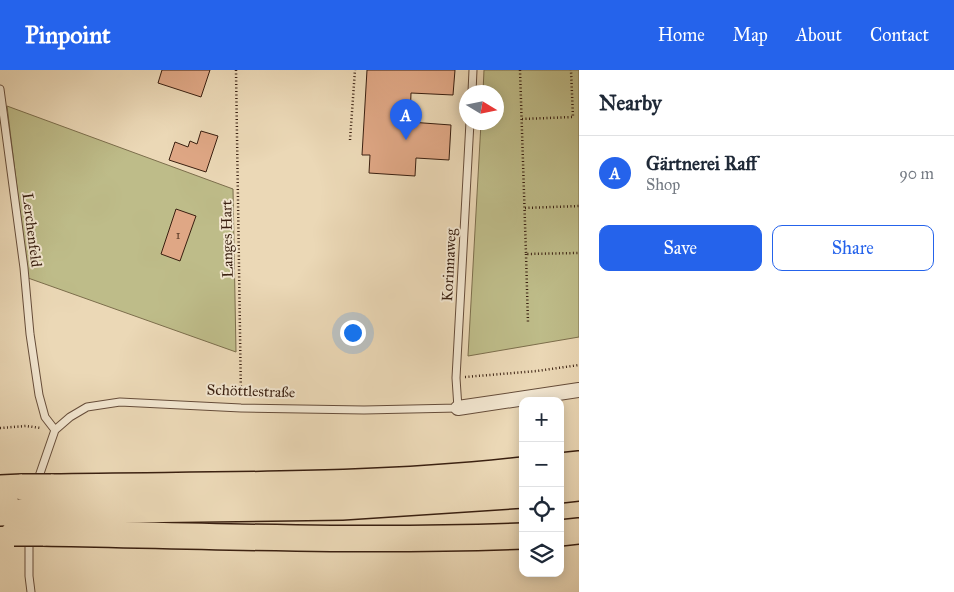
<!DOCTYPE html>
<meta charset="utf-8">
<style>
:root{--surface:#fff;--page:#f2f2f3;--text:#1f2937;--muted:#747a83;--line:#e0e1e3;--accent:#2563eb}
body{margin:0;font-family:"IM FELL Great Primer",serif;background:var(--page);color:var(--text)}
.controls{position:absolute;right:15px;bottom:15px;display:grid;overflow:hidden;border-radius:10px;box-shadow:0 2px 12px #0003}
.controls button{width:45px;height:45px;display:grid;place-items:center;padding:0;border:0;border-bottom:1px solid var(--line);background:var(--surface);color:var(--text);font:25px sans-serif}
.compass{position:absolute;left:459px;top:15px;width:45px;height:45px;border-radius:50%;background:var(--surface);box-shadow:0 2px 12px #0003;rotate:100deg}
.you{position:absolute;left:352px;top:262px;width:18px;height:18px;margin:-12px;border:4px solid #fff;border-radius:50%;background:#1a73e8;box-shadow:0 0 0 8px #1a73e833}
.badge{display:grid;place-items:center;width:32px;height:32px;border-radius:50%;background:var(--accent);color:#fff;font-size:16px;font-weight:700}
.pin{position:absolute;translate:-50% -41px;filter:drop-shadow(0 1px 2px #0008)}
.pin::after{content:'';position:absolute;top:26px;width:18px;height:15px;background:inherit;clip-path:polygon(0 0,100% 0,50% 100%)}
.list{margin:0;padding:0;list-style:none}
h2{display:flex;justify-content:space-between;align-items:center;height:65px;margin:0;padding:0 20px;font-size:21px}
h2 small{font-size:16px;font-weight:400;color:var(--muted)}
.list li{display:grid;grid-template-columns:32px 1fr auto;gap:15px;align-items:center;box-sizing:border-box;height:75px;padding:0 20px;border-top:1px solid var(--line)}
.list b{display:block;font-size:19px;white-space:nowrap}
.list p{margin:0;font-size:16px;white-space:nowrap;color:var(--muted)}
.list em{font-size:16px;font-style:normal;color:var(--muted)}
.actions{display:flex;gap:10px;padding:15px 20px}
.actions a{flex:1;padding:11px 0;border:1px solid var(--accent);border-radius:10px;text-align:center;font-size:18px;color:var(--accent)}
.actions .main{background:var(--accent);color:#fff}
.icon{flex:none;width:28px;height:28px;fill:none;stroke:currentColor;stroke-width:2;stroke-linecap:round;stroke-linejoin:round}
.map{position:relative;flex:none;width:579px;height:522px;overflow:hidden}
header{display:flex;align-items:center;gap:30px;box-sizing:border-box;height:70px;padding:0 25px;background:var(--accent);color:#fff}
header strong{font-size:24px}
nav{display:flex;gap:28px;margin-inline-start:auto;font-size:18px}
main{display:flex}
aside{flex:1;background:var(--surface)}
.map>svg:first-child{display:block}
.green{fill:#bebc89;stroke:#7c6e4c}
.building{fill:#dfa785;stroke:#391f10}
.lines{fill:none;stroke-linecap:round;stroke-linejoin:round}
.lane-casing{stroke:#664d3a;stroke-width:9}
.street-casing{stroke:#664d3a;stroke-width:16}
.highway-casing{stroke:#391f10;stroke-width:28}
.path{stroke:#391f10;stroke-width:2.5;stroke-dasharray:1 2.5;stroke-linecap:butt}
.lane{stroke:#f2e6d0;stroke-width:7}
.street{stroke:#f2e6d0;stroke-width:14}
.highway{stroke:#ebd8b6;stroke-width:25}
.highway-bridge-casing{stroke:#391f10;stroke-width:28;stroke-linecap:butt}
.highway-bridge{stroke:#ebd8b6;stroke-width:25}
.labels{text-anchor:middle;stroke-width:4;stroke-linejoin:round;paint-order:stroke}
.number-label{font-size:12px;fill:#62412d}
.street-label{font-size:15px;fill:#391f10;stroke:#f2e6d0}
</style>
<header>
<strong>Pinpoint</strong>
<nav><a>Home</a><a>Map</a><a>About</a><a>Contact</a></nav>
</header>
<main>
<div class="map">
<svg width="579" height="522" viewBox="0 0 579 522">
<rect width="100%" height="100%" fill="#ebd8b6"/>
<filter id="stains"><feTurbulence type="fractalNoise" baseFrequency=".004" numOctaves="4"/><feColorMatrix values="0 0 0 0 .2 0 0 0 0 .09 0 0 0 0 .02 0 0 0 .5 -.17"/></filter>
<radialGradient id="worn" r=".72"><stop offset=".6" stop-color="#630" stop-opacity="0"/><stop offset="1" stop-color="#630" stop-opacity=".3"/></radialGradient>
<path class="green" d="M 484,0 L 579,0 L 579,267 L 468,286 L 481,53 L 497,52 L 497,22 L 483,22 Z
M 7,36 L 233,119 L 236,282 L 28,208 Z"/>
<path class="building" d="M 162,0 L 210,0 L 201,27 L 158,13 Z
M 367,0 L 455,0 L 453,25 L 411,23 L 410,52 L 451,55 L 449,90 L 416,88 L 415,106 L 369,103 L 370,85 L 362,85 Z
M 201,61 L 218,66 L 206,102 L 169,90 L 175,72 L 188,77 L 190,71 L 197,74 Z
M 176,139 L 196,146 L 180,191 L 161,184 Z"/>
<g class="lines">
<defs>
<path id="lane" d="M 0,19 L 24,198 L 30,264 L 39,325 L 45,347 L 55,360
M 472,22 L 473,0
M 37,412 L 55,360 L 70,347 L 87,337 L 120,332 L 241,338 L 364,340 L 458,338 L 456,308 L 470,52
M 29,468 L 29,506 L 31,522"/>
<path id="street" d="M 458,338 L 579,320"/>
<path id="highway" d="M 560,396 L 579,394
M 51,417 C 208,414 366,418 523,400
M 0,418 L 22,417
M 560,420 L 579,418
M 48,441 L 342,437 L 523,425
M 0,443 L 18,442
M 43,463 C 203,466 363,472 523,466
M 560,463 L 579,461"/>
</defs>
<use href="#lane" class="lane-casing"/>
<use href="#street" class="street-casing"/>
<use href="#highway" class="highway-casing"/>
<path class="path" d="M 236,0 L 241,328
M 520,0 L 526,184 L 579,183
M 522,49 L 573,47 L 571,0
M 350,70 L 355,0
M 525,138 L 579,136
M 526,184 L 528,253
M 465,307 L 537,301 L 579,295
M 0,358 L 26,356 L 41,358"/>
<use href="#lane" class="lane"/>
<use href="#street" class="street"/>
<use href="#highway" class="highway"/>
<defs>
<path id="highway-bridge" d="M 22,417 L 51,417
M 18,442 L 48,441
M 14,463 L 43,463"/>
</defs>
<use href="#highway-bridge" class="highway-bridge-casing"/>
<use href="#highway-bridge" class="highway-bridge"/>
</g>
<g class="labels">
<g class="number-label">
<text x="178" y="169">1</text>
</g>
<g class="street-label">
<text transform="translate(32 160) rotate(83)" y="5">Lerchenfeld</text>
<text transform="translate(227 169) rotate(-91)" y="5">Langes Hart</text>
<text transform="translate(449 195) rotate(-87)" y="5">Korinnaweg</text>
<text transform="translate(251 321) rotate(2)" y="5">Schöttlestraße</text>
</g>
</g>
<rect width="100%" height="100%" filter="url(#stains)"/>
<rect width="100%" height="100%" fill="url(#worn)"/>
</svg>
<div class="controls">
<button>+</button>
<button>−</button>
<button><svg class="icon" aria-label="locate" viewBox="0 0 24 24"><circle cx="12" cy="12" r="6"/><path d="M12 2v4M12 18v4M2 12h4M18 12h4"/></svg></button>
<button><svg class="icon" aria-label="layers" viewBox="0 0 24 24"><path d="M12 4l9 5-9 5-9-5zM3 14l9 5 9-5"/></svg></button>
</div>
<svg class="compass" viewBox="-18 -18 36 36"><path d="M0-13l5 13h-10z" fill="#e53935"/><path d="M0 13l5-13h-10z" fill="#747a83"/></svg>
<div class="you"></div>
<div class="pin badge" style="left:406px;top:70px">A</div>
</div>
<aside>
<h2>Nearby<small></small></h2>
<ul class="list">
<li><span class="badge">A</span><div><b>Gärtnerei Raff</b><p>Shop</p></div><em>90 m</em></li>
</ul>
<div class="actions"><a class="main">Save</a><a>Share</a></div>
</aside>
</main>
